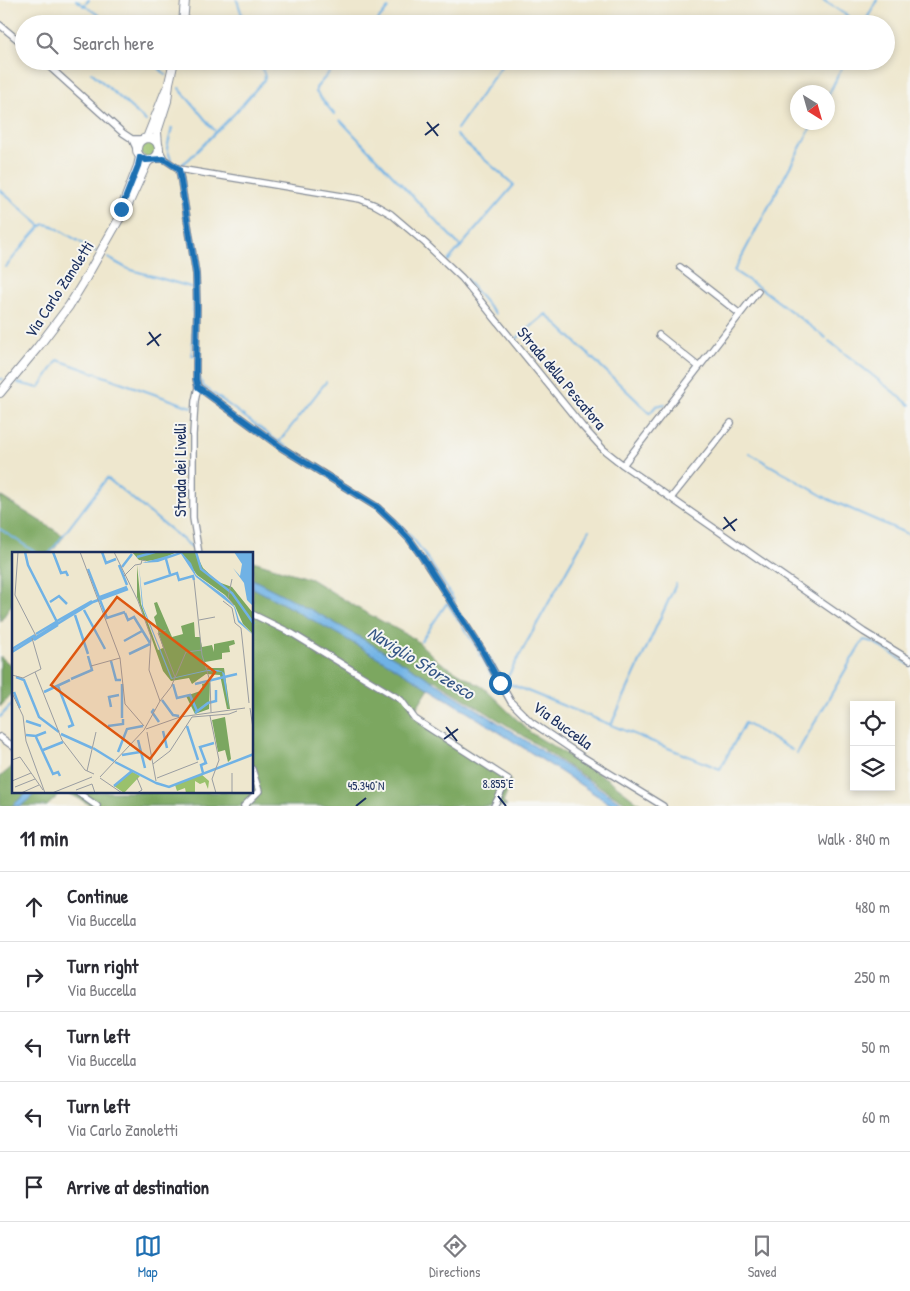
<!DOCTYPE html>
<meta charset="utf-8">
<style>
:root{--surface:#fff;--page:#f2f2f3;--text:#2b2b33;--muted:#7c7c81;--line:#e1e1e2;--accent:#1f6fb2}
body{margin:0;font-family:"Patrick Hand",sans-serif;background:var(--page);color:var(--text)}
.controls{position:absolute;right:15px;bottom:15px;display:grid;overflow:hidden;border-radius:0px;box-shadow:0 2px 8px #0003}
.controls button{width:45px;height:45px;display:grid;place-items:center;padding:0;border:0;border-bottom:1px solid var(--line);background:var(--surface);color:var(--text);font:25px sans-serif}
.compass{position:absolute;left:790px;top:85px;width:45px;height:45px;border-radius:50%;background:var(--surface);box-shadow:0 2px 8px #0003;rotate:143deg}
.stop{position:absolute;width:15px;height:15px;margin:-11px;border:4px solid #1f6fb2;border-radius:50%;background:#fff}
.stop.end{background:#1f6fb2;border-color:#fff;box-shadow:0 1px 5px #0008}
.list{margin:0;padding:0;list-style:none}
h2{display:flex;justify-content:space-between;align-items:center;height:65px;margin:0;padding:0 20px;font-size:21px}
h2 small{font-size:16px;font-weight:400;color:var(--muted)}
.list li{display:grid;grid-template-columns:32px 1fr auto;gap:15px;align-items:center;box-sizing:border-box;height:70px;padding:0 20px;border-top:1px solid var(--line)}
.list b{display:block;font-size:19px;white-space:nowrap}
.list p{margin:0;font-size:16px;white-space:nowrap;color:var(--muted)}
.list em{font-size:16px;font-style:normal;color:var(--muted)}
.icon{flex:none;width:28px;height:28px;fill:none;stroke:currentColor;stroke-width:2;stroke-linecap:round;stroke-linejoin:round}
.map{position:relative;flex:none;width:910px;height:806px;overflow:hidden}
.search{position:absolute;background:var(--surface);box-shadow:0 2px 8px #0003;left:15px;right:15px;top:15px;height:55px;display:flex;align-items:center;gap:12px;box-sizing:border-box;padding:0 18px;border-radius:28px;color:var(--muted);font-size:19px}
.sheet{height:415px;background:var(--surface)}
nav{display:flex;justify-content:space-around;align-items:center;box-sizing:border-box;height:70px;border-top:1px solid var(--line);background:var(--surface);font-size:14px;color:var(--muted)}
nav a{display:grid;justify-items:center;gap:2px}
nav .on{color:var(--accent)}
.map>svg:first-child{display:block}
.green{fill:#9ac16c;stroke:#5a7865}
.forest{fill:#7ba760;stroke:#4b6b5f}
.water{fill:#70b2e5;stroke:#4670a2}
.lines{fill:none;stroke-linecap:round;stroke-linejoin:round}
.stream{stroke:#70b2e5;stroke-width:2}
.minor-casing{stroke:#848b96;stroke-width:8}
.major-casing{stroke:#848b96;stroke-width:10}
.minor{stroke:#fff;stroke-width:5.5}
.major{stroke:#fff;stroke-width:8}
.route{stroke:#1f6fb2;stroke-width:6}
.ticks{fill:none;stroke:#1b2f5e;stroke-width:2}
.labels{text-anchor:middle;stroke-width:4;stroke-linejoin:round;paint-order:stroke}
.street-label{font-size:16px;fill:#1b2f5e;stroke:#f6f6f2}
.water-label{font-size:18px;font-style:italic;fill:#355686;stroke:#f6f6f2}
.inset-river{fill:none;stroke:#70b2e5;stroke-width:2.5}
.inset-road{fill:none;stroke:#9a9da1;stroke-width:1}
.view{fill:#de5710;fill-opacity:0.15;stroke:#de5710;stroke-width:2.5}
.inset-edge{fill:none;stroke:#1b2f5e;stroke-width:2.5}
.ticks-label{font-size:12px;text-anchor:middle;fill:#1b2f5e;stroke:#f6f6f2;stroke-width:4;stroke-linejoin:round;paint-order:stroke}
</style>
<div class="map">
<svg width="910" height="806" viewBox="0 0 910 806">
<rect width="100%" height="100%" fill="#f6f6f2"/>
<filter id="ink" filterUnits="userSpaceOnUse"><feTurbulence type="fractalNoise" baseFrequency=".02" numOctaves="2"/><feDisplacementMap in="SourceGraphic" scale="10" xChannelSelector="R" yChannelSelector="G"/><feConvolveMatrix kernelMatrix="1 2 1 2 8 2 1 2 1" color-interpolation-filters="sRGB"/></filter>
<filter id="wash" filterUnits="userSpaceOnUse"><feTurbulence type="fractalNoise" baseFrequency=".0096" numOctaves="4" result="noise"/><feDisplacementMap in="SourceGraphic" scale="20" xChannelSelector="R" yChannelSelector="G"/><feGaussianBlur stdDeviation="1.12" result="paint"/><feColorMatrix in="noise" values="0 0 0 0 0 0 0 0 0 0 0 0 0 0 0 0 0 1.4 0 .05"/><feComposite in="paint" operator="in"/></filter>
<g filter="url(#wash)">
<rect width="100%" height="100%" fill="#eee7ce"/>
<path class="green" d="M140 149a8 8 0 1 1 16 0a8 8 0 1 1-16 0Z"/>
<path class="forest" d="M 0,496 L 64,536 L 51,553 L 14,554 L 14,601 L 0,622 Z
M 253,561 L 311,579 L 361,610 L 415,639 L 438,661 L 484,688 L 531,733 L 609,780 L 643,806 L 631,806 L 569,767 L 518,732 L 434,680 L 412,715 L 511,781 L 503,803 L 507,806 L 92,806 L 67,792 L 252,792 Z
M 0,656 L 14,668 L 14,691 L 0,707 Z
M 14,765 L 14,792 L 62,792 L 47,806 L 0,806 L 0,777 Z"/>
<path class="water" d="M 252,579 C 383,644 504,727 627,806 L 613,806 C 495,729 377,652 253,588 Z
M 28,792 L 37,792 L 21,806 L 12,806 Z"/>
<g class="lines">
<path class="stream" d="M 76,0 L 112,24
M 237,0 L 245,24
M 823,0 L 860,24
M 83,6 L 89,0
M 375,24 L 388,8
M 864,24 L 877,0
M 152,61 L 166,75
M 91,72 L 146,121
M 179,88 L 214,130
M 828,96 L 845,61
M 334,114 L 316,92 L 316,88 L 339,61
M 340,120 L 461,247
M 814,122 L 734,271 L 763,290 L 826,338
M 457,129 L 505,61
M 171,160 L 167,148 L 172,128 L 171,128
M 181,165 L 189,159 L 235,113 L 264,80 L 265,76 L 259,61
M 0,190 L 41,226
M 108,258 L 128,269 L 194,288 L 192,355 L 200,356 L 199,376 L 203,386 L 279,442 L 317,466
M 448,261 L 514,185 L 456,135
M 6,267 L 21,248 L 41,226 L 45,224 L 53,226 L 95,251
M 466,279 L 495,314
M 515,340 L 546,314 L 650,413 L 656,406 L 665,404
M 829,341 L 910,405
M 0,379 L 3,379
M 18,383 L 39,388 L 58,360 L 188,406 L 193,407
M 279,442 L 326,382
M 749,453 L 828,499 L 910,535
M 383,509 C 415,533 434,569 455,602
M 0,529 L 38,554
M 49,554 L 107,478 L 193,548
M 421,641 L 447,603 L 477,648 L 495,682 L 497,681
M 489,657 L 502,680 L 505,682 L 720,769 L 745,723 L 792,750
M 502,680 L 507,678 L 589,530
M 0,717 L 14,702
M 611,725 L 676,584
M 797,753 L 860,645 L 864,640 L 873,642 L 910,665"/>
</g>
</g>
<g filter="url(#ink)">
<g class="lines">
<defs>
<path id="minor" d="M 0,25 L 24,45
M 43,61 L 123,133 L 132,139 L 137,150
M 132,139 L 143,139
M 159,149 L 164,159
M 152,159 L 164,159 L 179,169 L 196,274 L 197,307 L 196,364 L 196,379 L 198,387 L 282,448 L 377,507 L 394,523 L 410,540 L 422,557 L 482,650 L 511,702 L 531,722 L 583,757 L 663,806
M 179,169 L 360,199 L 375,205 L 391,214 L 425,243 L 462,278 L 582,426 L 604,450 L 623,465 L 864,632 L 910,660
M 680,267 L 740,314
M 659,335 L 699,367
M 198,387 L 195,401 L 193,435 L 193,518 L 199,554
M 623,465 L 758,291
M 671,498 L 731,423
M 252,614 L 293,634 L 401,700 L 415,719 L 508,779 L 494,806
M 0,737 L 14,747
M 77,792 L 97,806
M 244,806 L 259,791 L 252,769"/>
<path id="major" d="M 183,24 L 185,0
M 147,138 L 166,90
M137 149a11 11 0 1 1 22 0a11 11 0 1 1-22 0Z
M 158,145 L 157,132 L 167,101 L 169,83 L 174,61
M 124,202 L 138,166 L 140,157
M 0,393 L 38,347 L 69,306 L 83,283 L 118,221 L 125,211 L 147,163 L 151,159"/>
</defs>
<use href="#minor" class="minor-casing"/>
<use href="#major" class="major-casing"/>
<use href="#minor" class="minor"/>
<use href="#major" class="major"/>
</g>
</g>
<g class="lines" filter="url(#ink)">
<path class="route" d="M 121,209 L 138,166 L 140,157 L 146,160 L 164,159 L 179,169 L 196,274 L 197,308 L 196,364 L 196,379 L 198,387 L 282,448 L 377,507 L 394,523 L 410,540 L 422,557 L 482,650 L 500,683"/>
</g>
<path class="ticks" d="M 427,122 L 438,136M 425,135 L 439,124M 149,332 L 159,346M 147,345 L 161,334M 724,517 L 735,531M 723,529 L 737,519M 446,727 L 457,741M 444,739 L 458,729M 498,796 L 506,806M 356,806 L 366,798"/>
<g class="labels">
<g class="street-label">
<text transform="translate(59 289) rotate(-57)" y="6">Via Carlo Zanoletti</text>
<text transform="translate(562 378) rotate(50)" y="6">Strada della Pescatora</text>
<text transform="translate(180 470) rotate(-90)" y="6">Strada dei Livelli</text>
<text transform="translate(563 725) rotate(36)" y="6">Via Buccella</text>
</g>
<g class="water-label">
<text transform="translate(421 663) rotate(32)" y="6">Naviglio Sforzesco</text>
</g>
</g>
<g transform="translate(12 552)">
<rect width="241" height="241" fill="#eee7ce"/>
<path d="M 119,219 L 128,224 L 112,241 L 102,234 ZM 189,222 L 197,229 L 196,237 L 193,230 L 188,232 L 183,229 L 183,241 L 174,241 L 173,236 L 165,239 L 163,233 Z" fill="#9ac16c"/>
<path d="M 120,0 L 165,0 L 149,7 L 135,9 L 127,8 ZM 169,0 L 183,0 L 191,16 L 206,30 L 220,35 L 241,61 L 241,82 L 231,72 L 223,54 L 213,43 L 185,23 ZM 125,13 L 129,52 L 146,98 L 151,96 L 142,65 L 145,62 L 142,51 L 145,50 L 160,85 L 171,82 L 169,74 L 182,70 L 183,85 L 188,85 L 190,95 L 200,93 L 202,100 L 202,92 L 222,88 L 223,92 L 217,94 L 218,100 L 210,101 L 210,107 L 193,110 L 195,116 L 212,116 L 218,157 L 215,157 L 208,123 L 194,122 L 180,132 L 177,126 L 159,129 L 151,119 L 125,45 ZM 198,130 L 197,157 L 183,162 L 174,144 L 191,138 L 190,132 ZM 213,165 L 219,207 L 216,210 L 213,198 L 206,200 L 200,168 Z" fill="#7ba760"/>
<path d="M 222,0 L 241,0 L 241,54 L 235,48 L 232,31 L 221,16 L 228,24 L 230,12 ZM 165,1 L 170,1 L 179,11 L 184,23 L 213,44 L 223,55 L 227,68 L 241,83 L 226,70 L 222,55 L 184,25 L 169,2 L 146,10 L 130,11 ZM 127,13 L 131,54 L 160,126 L 195,118 L 206,118 L 211,120 L 213,122 L 217,157 L 210,120 L 195,119 L 159,127 L 130,54 Z" fill="#70b2e5"/>
<path class="inset-river" d="M 13,0 L 16,13 L 46,72M 41,0 L 49,21 L 54,20 L 56,24M 90,0 L 94,11 L 104,7M 184,0 L 189,17 L 220,41 L 242,72M 125,5 L 143,0M 154,7 L 158,22M 107,13 L 115,33M 110,15 L 120,2M 76,17 L 95,66 L 113,60M 132,32 L 165,21 L 167,28 L 181,24 L 182,28M 88,45 L 115,35M 38,50 L 47,44 L 55,52M 72,58 L 93,97M 113,61 L 116,68 L 122,65 L 138,91M 63,63 L 76,102M 45,69 L 80,49M 24,82 L 44,70M 22,88 L 46,73M 112,89 L 130,79M 0,97 L 23,83M 0,100 L 81,50 L 116,37M 117,102 L 138,92M 99,109 L 104,128 L 109,128M 4,125 L 12,128 L 27,165 L 47,180M 59,127 L 80,118 L 76,104M 110,132 L 110,166M 161,132 L 165,146 L 178,143 L 185,159M 183,132 L 225,122M 46,134 L 61,173 L 56,175M 2,140 L 8,156M 32,140 L 58,128M 150,148 L 161,163 L 167,164M 99,155 L 97,145 L 107,143M 142,157 L 140,160 L 147,170M 183,161 L 196,151 L 204,149 L 204,138M 14,169 L 29,174M 96,174 L 111,172 L 111,167M 175,174 L 186,208M 151,179 L 155,196M 49,182 L 80,196M 14,183 L 24,184 L 34,180M 24,185 L 41,222 L 46,220 L 48,224M 126,188 L 133,216M 81,196 L 102,209M 31,198 L 51,190M 106,200 L 115,177 L 131,174M 110,203 L 128,200M 103,210 L 144,231M 191,221 L 189,213 L 194,211 L 188,195 L 202,191M 144,231 L 157,235 L 242,202M 102,234 L 120,219"/>
<path class="inset-road" d="M 6,0 L 3,43 L 24,84M 68,0 L 108,106 L 113,152 L 132,174M 102,0 L 126,49 L 139,85 L 137,118 L 148,149 L 132,178M 112,24 L 123,13 L 129,12 L 130,8 L 134,9M 220,27 L 216,46 L 222,53M 182,28 L 190,103 L 198,129 L 199,160M 211,49 L 220,56 L 223,71 L 229,76 L 237,151M 187,68 L 203,65M 154,78 L 146,81 L 163,125M 20,86 L 29,117 L 23,120 L 50,188 L 73,218 L 82,222M 79,114 L 108,106M 0,123 L 11,126 L 23,120M 0,141 L 11,164 L 14,189 L 33,241M 148,149 L 159,135 L 174,100 L 190,98M 238,156 L 242,183M 198,164 L 207,208 L 200,227 L 204,241M 134,177 L 168,165 L 233,156M 135,180 L 144,229M 0,208 L 8,205 L 31,238M 141,212 L 158,199 L 180,165 L 217,162 L 225,159M 75,219 L 84,180M 88,225 L 132,178M 88,226 L 110,241M 145,226 L 186,210M 0,229 L 19,221M 3,235 L 23,227M 64,238 L 80,232 L 83,241M 9,241 L 27,233M 40,241 L 80,225M 125,241 L 130,238 L 125,226M 220,241 L 220,221"/>
<path class="view" d="M 105,45 L 203,120 L 138,207 L 39,133 Z"/>
<rect width="241" height="241" class="inset-edge"/>
</g>
<g class="ticks-label">
<text x="498" y="788">8.855°E</text>
<text x="366" y="790">45.340°N</text>
</g>
</svg>
<div class="controls">
<button><svg class="icon" aria-label="locate" viewBox="0 0 24 24"><circle cx="12" cy="12" r="6"/><path d="M12 2v4M12 18v4M2 12h4M18 12h4"/></svg></button>
<button><svg class="icon" aria-label="layers" viewBox="0 0 24 24"><path d="M12 4l9 5-9 5-9-5zM3 14l9 5 9-5"/></svg></button>
</div>
<svg class="compass" viewBox="-18 -18 36 36"><path d="M0-13l5 13h-10z" fill="#e53935"/><path d="M0 13l5-13h-10z" fill="#7c7c81"/></svg>
<div class="stop" style="left:500px;top:683px"></div>
<div class="stop end" style="left:121px;top:209px"></div>
<div class="search"><svg class="icon" aria-label="search" viewBox="0 0 24 24"><circle cx="10" cy="10" r="6"/><path d="M15 15l6 6"/></svg>Search here</div>
</div>
<section class="sheet">
<h2>11 min<small>Walk · 840 m</small></h2>
<ul class="list">
<li><svg class="icon" aria-label="ahead" viewBox="0 0 24 24"><path d="M12 20V5M6 11l6-6 6 6"/></svg><div><b>Continue</b><p>Via Buccella</p></div><em>480 m</em></li>
<li><svg class="icon" aria-label="right" viewBox="0 0 24 24"><path d="M7 20v-9h11M14 6l5 5-5 5"/></svg><div><b>Turn right</b><p>Via Buccella</p></div><em>250 m</em></li>
<li><svg class="icon" aria-label="left" viewBox="0 0 24 24"><path d="M17 20v-9H6M10 6l-5 5 5 5"/></svg><div><b>Turn left</b><p>Via Buccella</p></div><em>50 m</em></li>
<li><svg class="icon" aria-label="left" viewBox="0 0 24 24"><path d="M17 20v-9H6M10 6l-5 5 5 5"/></svg><div><b>Turn left</b><p>Via Carlo Zanoletti</p></div><em>60 m</em></li>
<li><svg class="icon" aria-label="arrive" viewBox="0 0 24 24"><path d="M6 21V4h12l-3 4 3 4H6"/></svg><div><b>Arrive at destination</b></div></li>
</ul>
</section>
<nav>
<a class="on"><svg class="icon" aria-label="map" viewBox="0 0 24 24"><path d="M3 6l6-2 6 2 6-2v14l-6 2-6-2-6 2zM9 4v14M15 6v14"/></svg>Map</a>
<a><svg class="icon" aria-label="directions" viewBox="0 0 24 24"><path d="M12 3l9 9-9 9-9-9zM9 14v-3h6M13 9l2 2-2 2"/></svg>Directions</a>
<a><svg class="icon" aria-label="saved" viewBox="0 0 24 24"><path d="M7 4h10v16l-5-4-5 4z"/></svg>Saved</a>
</nav>
